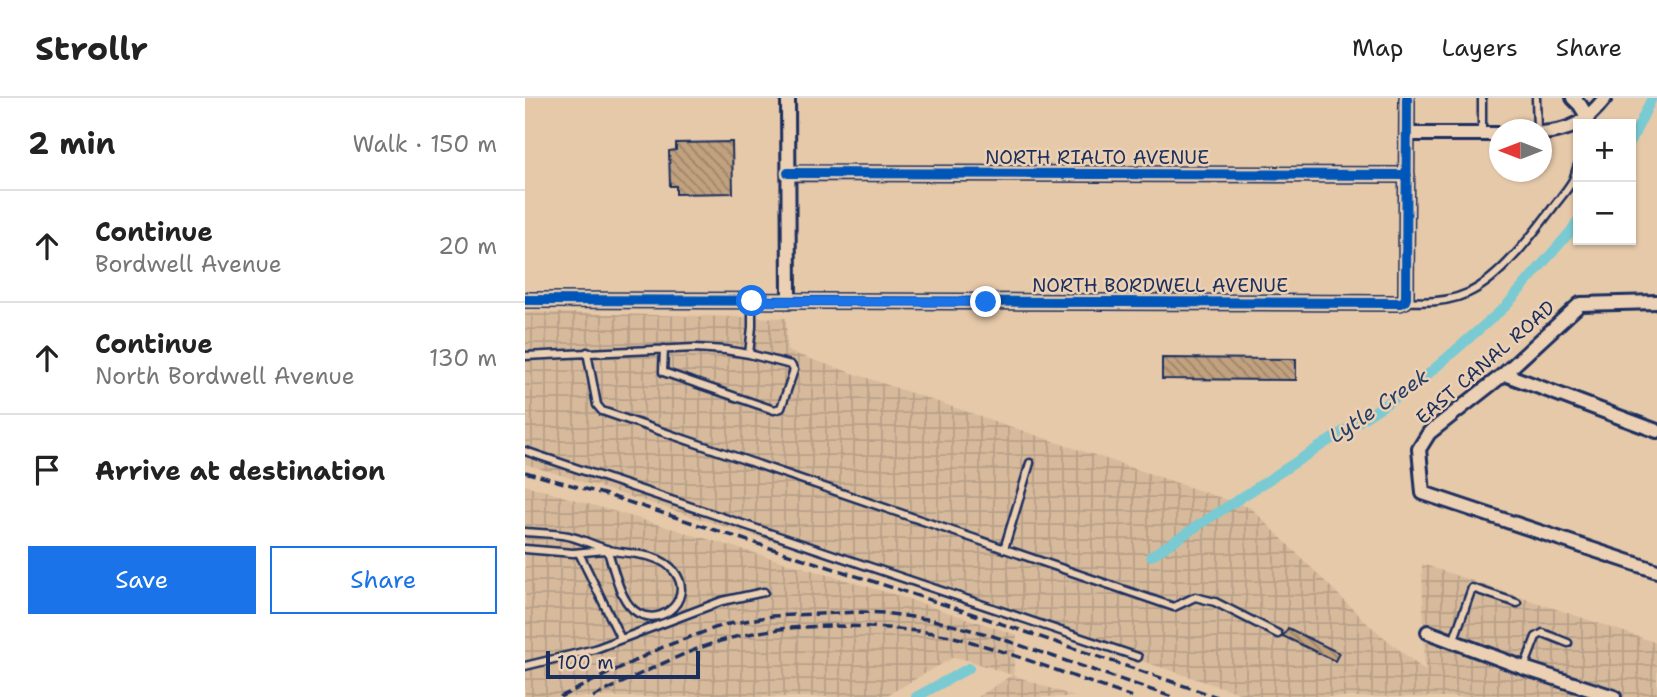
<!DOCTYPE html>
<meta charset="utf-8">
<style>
:root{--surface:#fff;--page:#f6f6f6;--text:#222;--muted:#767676;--line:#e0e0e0;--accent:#1a73e8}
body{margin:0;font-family:"Shantell Sans",sans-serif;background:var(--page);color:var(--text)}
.controls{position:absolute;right:21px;top:21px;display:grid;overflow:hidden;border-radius:0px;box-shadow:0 2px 5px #0004}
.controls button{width:63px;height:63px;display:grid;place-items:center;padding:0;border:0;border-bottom:2px solid var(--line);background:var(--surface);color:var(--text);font:35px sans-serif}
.compass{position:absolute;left:964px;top:21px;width:63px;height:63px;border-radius:50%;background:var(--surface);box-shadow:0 2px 5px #0004;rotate:270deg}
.scale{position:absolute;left:21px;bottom:18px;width:154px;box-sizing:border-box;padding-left:7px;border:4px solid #1b2f5e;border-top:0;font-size:19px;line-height:24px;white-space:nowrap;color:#1b2f5e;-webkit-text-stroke:5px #ecd0b3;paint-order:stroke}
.stop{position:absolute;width:21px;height:21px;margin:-16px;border:5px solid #1a73e8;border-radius:50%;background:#fff}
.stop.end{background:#1a73e8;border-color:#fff;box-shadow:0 2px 7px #0008}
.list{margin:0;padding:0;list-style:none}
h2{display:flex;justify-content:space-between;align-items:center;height:91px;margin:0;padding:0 28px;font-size:30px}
h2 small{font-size:23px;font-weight:400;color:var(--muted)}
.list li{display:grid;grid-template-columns:46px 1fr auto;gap:21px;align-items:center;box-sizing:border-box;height:112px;padding:0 28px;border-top:2px solid var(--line)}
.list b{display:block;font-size:26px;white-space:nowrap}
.list p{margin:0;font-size:23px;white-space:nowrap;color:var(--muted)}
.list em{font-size:23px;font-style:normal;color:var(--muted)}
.actions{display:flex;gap:14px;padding:21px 28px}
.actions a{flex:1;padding:16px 0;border:2px solid var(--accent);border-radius:0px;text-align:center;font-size:24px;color:var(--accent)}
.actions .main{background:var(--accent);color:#fff}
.icon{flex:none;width:38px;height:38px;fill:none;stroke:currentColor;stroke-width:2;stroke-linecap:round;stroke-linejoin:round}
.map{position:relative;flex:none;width:1132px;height:599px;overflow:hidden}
header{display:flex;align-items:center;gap:42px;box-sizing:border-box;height:98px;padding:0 35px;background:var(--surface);border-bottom:2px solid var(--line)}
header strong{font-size:33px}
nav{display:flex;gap:38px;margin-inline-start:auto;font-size:24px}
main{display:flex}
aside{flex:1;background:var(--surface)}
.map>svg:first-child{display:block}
.industrial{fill:url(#industrial-grid)}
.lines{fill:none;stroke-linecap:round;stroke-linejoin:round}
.canal{stroke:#79cad3;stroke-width:10}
.building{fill:url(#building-back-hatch);stroke:#1b2f5e;stroke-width:2}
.lane-casing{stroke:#1b2f5e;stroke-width:11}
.street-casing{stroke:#1b2f5e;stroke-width:18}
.lane{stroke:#ecd0b3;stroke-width:6}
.street{stroke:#ecd0b3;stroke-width:12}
.rail{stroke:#1b2f5e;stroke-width:3.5;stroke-dasharray:10 5;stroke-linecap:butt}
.cycleway-casing{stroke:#ecd0b3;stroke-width:15}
.cycleway{stroke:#0057b8;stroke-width:10}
.route{stroke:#1a73e8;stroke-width:9}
.labels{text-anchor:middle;stroke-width:5;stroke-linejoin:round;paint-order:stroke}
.street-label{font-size:19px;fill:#1b2f5e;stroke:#ecd0b3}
.water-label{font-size:21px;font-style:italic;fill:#243e6a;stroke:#ecd0b3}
</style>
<header>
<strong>Strollr</strong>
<nav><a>Map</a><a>Layers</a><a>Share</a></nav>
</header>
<main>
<aside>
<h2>2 min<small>Walk · 150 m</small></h2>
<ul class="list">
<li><svg class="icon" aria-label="ahead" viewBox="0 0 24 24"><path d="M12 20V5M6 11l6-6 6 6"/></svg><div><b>Continue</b><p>Bordwell Avenue</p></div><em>20 m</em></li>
<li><svg class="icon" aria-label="ahead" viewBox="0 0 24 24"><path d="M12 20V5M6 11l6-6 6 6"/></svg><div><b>Continue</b><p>North Bordwell Avenue</p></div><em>130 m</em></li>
<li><svg class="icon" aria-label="arrive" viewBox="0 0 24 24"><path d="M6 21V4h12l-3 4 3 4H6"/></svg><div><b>Arrive at destination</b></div></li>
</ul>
<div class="actions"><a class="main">Save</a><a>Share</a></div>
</aside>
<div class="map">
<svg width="1132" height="599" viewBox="0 0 1132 599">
<defs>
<pattern id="industrial-grid" width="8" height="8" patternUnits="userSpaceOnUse" patternTransform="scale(1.75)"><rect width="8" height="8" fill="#d7ba9b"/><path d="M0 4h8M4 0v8" fill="none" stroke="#b8a088"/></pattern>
<pattern id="building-back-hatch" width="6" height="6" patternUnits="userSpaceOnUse" patternTransform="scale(1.75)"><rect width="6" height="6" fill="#c1a17e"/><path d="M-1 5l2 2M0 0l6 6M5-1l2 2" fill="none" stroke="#9c846a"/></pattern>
</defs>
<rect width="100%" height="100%" fill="#e6c9a9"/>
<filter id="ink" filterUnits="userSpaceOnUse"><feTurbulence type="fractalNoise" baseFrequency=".0143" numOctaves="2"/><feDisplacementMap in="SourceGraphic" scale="14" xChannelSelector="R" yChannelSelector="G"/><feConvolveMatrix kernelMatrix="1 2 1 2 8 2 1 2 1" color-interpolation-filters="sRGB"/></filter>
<g filter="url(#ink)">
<path class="industrial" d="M 0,214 L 261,220 L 262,253 L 726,410 L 843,526 L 900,573 L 897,466 L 1132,545 L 1132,599 L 726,599 L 384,486 L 0,366 Z
M 0,387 L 371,497 L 492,537 L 488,577 L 550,599 L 453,599 L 487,577 L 442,562 L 429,559 L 359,599 L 0,599 Z"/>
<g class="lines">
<path class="canal" d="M 1106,43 L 1127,0
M 626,458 L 893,285 L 981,208 L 1046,133 L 1053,122
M 391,599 L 444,570"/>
</g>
<path class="building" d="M 207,44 L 208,95 L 151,96 L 151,88 L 145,88 L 144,53 L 151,52 L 151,45 Z
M 637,260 L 771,261 L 771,282 L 637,281 Z
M 763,530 L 814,555 L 810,563 L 758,538 Z"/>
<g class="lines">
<defs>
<path id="lane" d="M 957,0 L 957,36
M 1011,0 L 1012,32
M 880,203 C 901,205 923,204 943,195 C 975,181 1008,136 1029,108 C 1035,100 1043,91 1048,82 C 1050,77 1051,72 1053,67
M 62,254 L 72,307 L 77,313 L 649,509 L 670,499 L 690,504 L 753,536
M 224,256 L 227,229 L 227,203
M 0,258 L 170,250 L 200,252 L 224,256 L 266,267 L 269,272 L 256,310 L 249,312 L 138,274 L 139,251
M 0,353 C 204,422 409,489 613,559
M 0,434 C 14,435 29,435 43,438 C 57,441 70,448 84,452 C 106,457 133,454 149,473 C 173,503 128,537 104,507 C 93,494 88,467 82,451
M 0,451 L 48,455 L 80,452
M 479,451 L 505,365
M 54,455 L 96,541
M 928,544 L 947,490 L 992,505
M 0,568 L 70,551 L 197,503 L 239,494
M 999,570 L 1011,539 L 1018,535 L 1043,545"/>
<path id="street" d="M 263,0 L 264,204
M 1048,0 L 1055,7 L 1063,20
M 1016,35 C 1047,33 1061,24 1080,0
M 882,36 L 974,36
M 263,75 L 882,77
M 0,202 L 875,205 L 880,203 L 881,199 L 882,0
M 1132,204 L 1055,206 L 979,276 L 904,335 L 894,351 L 898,395 L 1132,473
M 979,276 L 1132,333
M 903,534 L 999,570 L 1089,599"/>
</defs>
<use href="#lane" class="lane-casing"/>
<use href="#street" class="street-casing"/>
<use href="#lane" class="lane"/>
<use href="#street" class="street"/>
<path class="rail" d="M 0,374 L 82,397 L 439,513 L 692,599
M 35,599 L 138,549 L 198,527 L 247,518 L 337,514 L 359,515 L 408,522 L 465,537 L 647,599
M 68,599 C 110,579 154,555 199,542 C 255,526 316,526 373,531 C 390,533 408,534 425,538 C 487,554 547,579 607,599"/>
<defs>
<path id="cycleway" d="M 263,75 L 882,77
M 0,202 L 875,205 L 880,203 L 881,199 L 882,0"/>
</defs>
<use href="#cycleway" class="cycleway-casing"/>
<use href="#cycleway" class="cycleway"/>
</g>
</g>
<g class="lines" filter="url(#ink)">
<path class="route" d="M 227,203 L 461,204"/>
</g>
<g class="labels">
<g class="street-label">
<text x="572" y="66">NORTH RIALTO AVENUE</text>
<text x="635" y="194">NORTH BORDWELL AVENUE</text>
<text transform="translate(960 264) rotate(-41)" y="7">EAST CANAL ROAD</text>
</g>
<g class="water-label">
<text transform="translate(854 308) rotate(-34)" y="7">Lytle Creek</text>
</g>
</g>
</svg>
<div class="controls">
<button>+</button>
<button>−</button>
</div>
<svg class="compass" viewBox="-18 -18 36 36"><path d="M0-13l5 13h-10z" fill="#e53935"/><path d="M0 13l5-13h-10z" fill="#767676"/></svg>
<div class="scale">100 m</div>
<div class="stop" style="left:227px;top:203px"></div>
<div class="stop end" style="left:461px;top:204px"></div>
</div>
</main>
